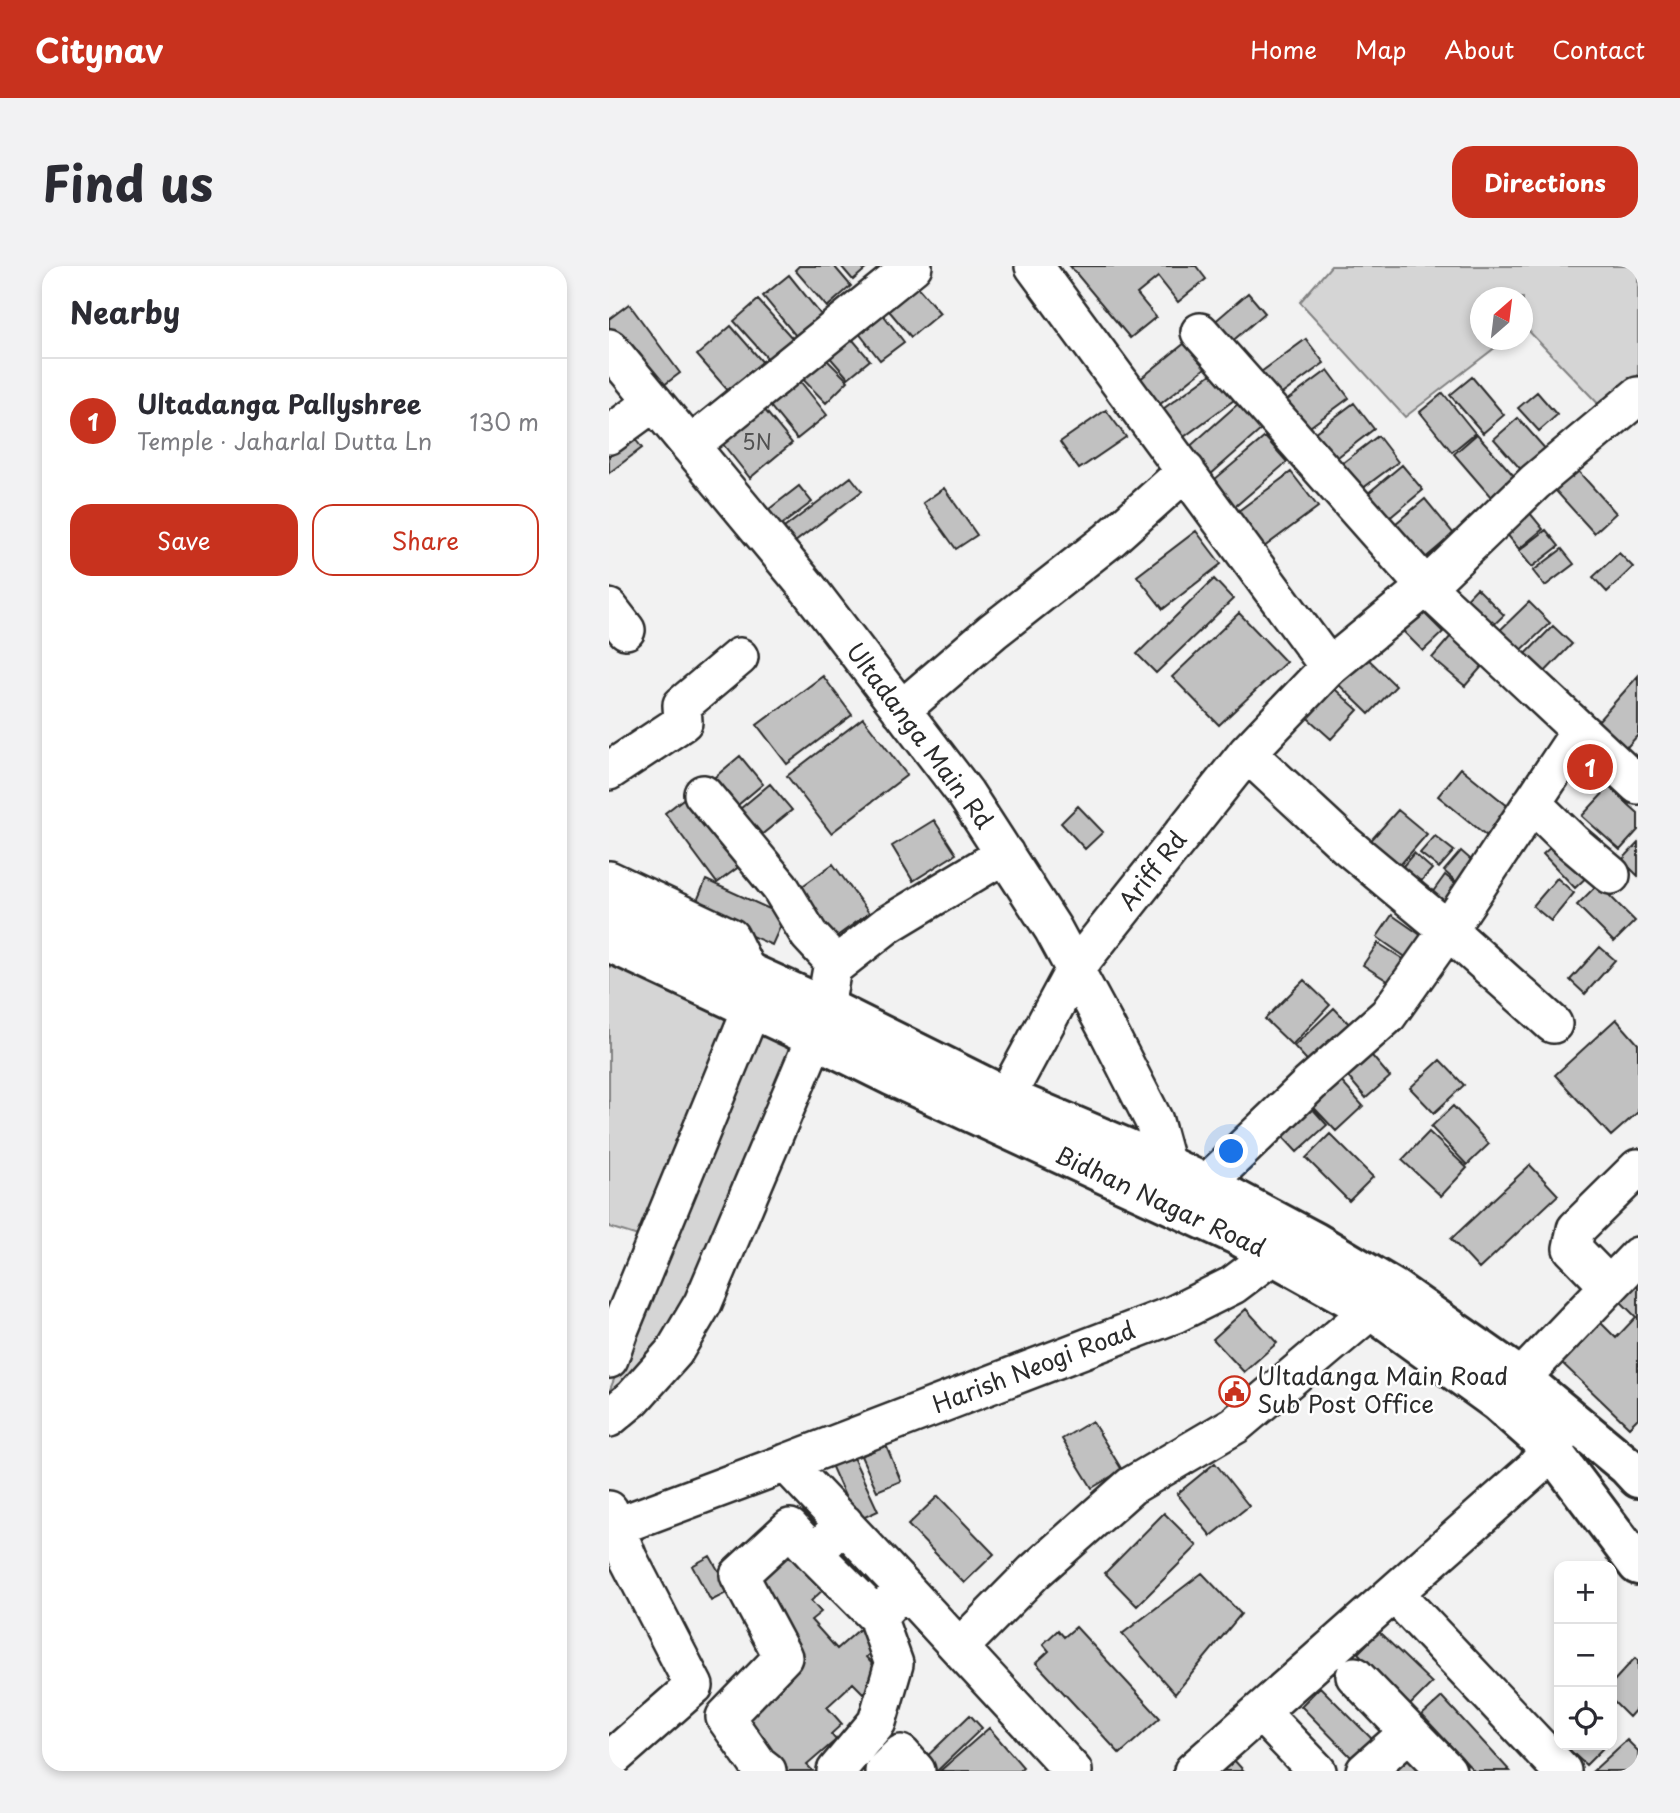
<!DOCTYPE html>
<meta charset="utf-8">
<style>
:root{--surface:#fff;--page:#f2f2f3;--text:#2b2b33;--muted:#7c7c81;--line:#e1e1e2;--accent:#c8321e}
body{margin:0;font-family:"Playpen Sans",sans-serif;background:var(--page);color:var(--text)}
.controls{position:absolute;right:21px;bottom:21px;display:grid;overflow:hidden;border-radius:14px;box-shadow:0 4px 10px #0003}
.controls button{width:63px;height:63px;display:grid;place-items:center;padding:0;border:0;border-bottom:2px solid var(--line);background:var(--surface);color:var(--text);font:35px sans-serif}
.compass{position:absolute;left:861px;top:21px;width:63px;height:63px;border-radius:50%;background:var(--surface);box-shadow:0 4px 10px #0003;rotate:28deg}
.you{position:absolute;left:623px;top:886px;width:24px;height:24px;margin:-18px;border:5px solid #fff;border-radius:50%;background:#1a73e8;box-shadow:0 0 0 10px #1a73e833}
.badge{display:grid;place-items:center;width:46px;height:46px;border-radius:50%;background:var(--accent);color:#fff;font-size:23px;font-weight:700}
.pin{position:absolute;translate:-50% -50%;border:4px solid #fff;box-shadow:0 2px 7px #0006}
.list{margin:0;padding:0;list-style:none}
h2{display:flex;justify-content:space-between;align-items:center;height:91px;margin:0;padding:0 28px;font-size:30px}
h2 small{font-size:23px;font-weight:400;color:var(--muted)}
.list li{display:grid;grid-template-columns:46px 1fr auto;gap:21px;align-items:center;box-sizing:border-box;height:126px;padding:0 28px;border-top:2px solid var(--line)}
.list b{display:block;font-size:26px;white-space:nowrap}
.list p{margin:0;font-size:23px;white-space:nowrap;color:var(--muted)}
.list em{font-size:23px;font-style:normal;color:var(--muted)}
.actions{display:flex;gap:14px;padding:21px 28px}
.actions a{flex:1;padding:16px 0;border:2px solid var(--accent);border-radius:21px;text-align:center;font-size:24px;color:var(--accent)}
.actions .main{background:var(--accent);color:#fff}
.icon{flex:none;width:38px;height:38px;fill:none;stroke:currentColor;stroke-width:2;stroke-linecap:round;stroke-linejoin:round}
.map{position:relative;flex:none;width:1029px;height:1505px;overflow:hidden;border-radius:21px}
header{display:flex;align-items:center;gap:42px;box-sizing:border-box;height:98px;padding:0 35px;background:var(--accent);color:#fff}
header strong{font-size:33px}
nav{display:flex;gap:38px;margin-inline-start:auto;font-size:24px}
.intro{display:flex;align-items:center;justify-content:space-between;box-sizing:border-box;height:168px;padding:0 42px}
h1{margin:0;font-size:49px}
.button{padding:18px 32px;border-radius:21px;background:var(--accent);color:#fff;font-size:24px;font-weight:700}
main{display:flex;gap:42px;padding:0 42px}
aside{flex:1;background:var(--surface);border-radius:21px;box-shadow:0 4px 10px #0003}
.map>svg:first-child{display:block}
.green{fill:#d5d5d5;stroke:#808080;stroke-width:2}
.building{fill:#c1c1c1;stroke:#2b2b2b;stroke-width:2}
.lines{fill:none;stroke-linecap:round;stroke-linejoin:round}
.minor-casing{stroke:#2b2b2b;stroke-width:42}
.major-casing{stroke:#2b2b2b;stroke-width:44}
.minor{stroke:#fff;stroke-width:37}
.major{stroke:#fff;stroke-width:38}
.labels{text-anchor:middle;stroke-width:5;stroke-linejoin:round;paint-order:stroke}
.number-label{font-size:21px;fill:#505050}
.street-label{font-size:24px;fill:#2b2b2b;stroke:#fff}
.poi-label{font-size:24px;fill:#2b2b2b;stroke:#fff;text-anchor:start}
</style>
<header>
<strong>Citynav</strong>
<nav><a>Home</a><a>Map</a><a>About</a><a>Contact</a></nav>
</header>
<div class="intro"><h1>Find us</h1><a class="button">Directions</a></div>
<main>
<aside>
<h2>Nearby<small></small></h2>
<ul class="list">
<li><span class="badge">1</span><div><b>Ultadanga Pallyshree</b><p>Temple · Jaharlal Dutta Ln</p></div><em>130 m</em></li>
</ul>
<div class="actions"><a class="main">Save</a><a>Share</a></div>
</aside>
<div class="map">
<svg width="1029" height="1505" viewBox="0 0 1029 1505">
<rect width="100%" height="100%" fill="#f2f2f2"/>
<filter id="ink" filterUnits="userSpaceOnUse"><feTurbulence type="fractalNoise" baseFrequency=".0143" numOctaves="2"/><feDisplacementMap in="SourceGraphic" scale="14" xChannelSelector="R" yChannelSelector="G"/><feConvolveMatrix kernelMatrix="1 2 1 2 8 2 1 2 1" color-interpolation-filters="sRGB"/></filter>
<g filter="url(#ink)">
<path class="green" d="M 722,0 L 1029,0 L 1029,119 L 998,147 L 914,59 L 914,32 L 872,32 L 872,74 L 896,74 L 796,151 L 691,36 Z
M 0,679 L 135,743 L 42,974 L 0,961 Z
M 152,749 L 199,768 L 100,1012 L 0,1143 L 0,1126 Z"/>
<path class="building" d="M 190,0 L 225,0 L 242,20 L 218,41 L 186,4 Z
M 232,0 L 260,0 L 244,14 Z
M 461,0 L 587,0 L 597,13 L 569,36 L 549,11 L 528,28 L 547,51 L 521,72 Z
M 180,9 L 213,50 L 187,70 L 154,30 Z
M 299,10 L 331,47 L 302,71 L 271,34 Z
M 639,27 L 656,47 L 620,78 L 603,58 Z
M 149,34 L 184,73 L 160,94 L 125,55 Z
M 20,38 L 71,107 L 47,125 L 0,62 L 0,53 Z
M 266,38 L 295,76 L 271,94 L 242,57 Z
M 122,60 L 156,99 L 122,128 L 88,89 Z
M 233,61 L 261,94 L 239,112 L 211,80 Z
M 581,73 L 601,98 L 545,143 L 525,118 Z
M 697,73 L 715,97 L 670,130 L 652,106 Z
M 207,83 L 239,115 L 217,137 L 185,104 Z
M 719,104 L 740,132 L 698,163 L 677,135 Z
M 605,106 L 625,134 L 568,176 L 547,148 Z
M 863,111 L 895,149 L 874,167 L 841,129 Z
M 191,115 L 218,149 L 188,173 L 161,140 Z
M 928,126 L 948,149 L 930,165 L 909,142 Z
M 834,127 L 866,167 L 843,186 L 811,146 Z
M 630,137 L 653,163 L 601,209 L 578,183 Z
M 745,137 L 765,163 L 721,197 L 701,170 Z
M 155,143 L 183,177 L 141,212 L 113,177 Z
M 497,144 L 517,171 L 470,203 L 451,176 Z
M 909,152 L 946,194 L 922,215 L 885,173 Z
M 19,164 L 33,182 L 0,207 L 0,178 Z
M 868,168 L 905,210 L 882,231 L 845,188 Z
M 769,170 L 789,196 L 746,228 L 726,203 Z
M 656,171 L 678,196 L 621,245 L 599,219 Z
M 960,195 L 1007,247 L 985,267 L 938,215 Z
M 793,199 L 814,224 L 772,259 L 751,234 Z
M 682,206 L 709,241 L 655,281 L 628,246 Z
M 242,211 L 253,225 L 186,276 L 175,262 Z
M 190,220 L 203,236 L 171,260 L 159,244 Z
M 335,222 L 368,269 L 347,283 L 314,237 Z
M 816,233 L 845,268 L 809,298 L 780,263 Z
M 916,241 L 934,263 L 910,283 L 892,261 Z
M 937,264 L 950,280 L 923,301 L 910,285 Z
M 587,265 L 612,298 L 554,343 L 528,310 Z
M 953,283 L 965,298 L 936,320 L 924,305 Z
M 1010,287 L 1024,301 L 998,326 L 984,311 Z
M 605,313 L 624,333 L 547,407 L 528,388 Z
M 868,322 L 895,349 L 873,370 L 847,344 Z
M 804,336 L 834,366 L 814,385 L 784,355 Z
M 920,336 L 941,357 L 902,394 L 882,373 Z
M 630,347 L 677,396 L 610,459 L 563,411 Z
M 944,360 L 963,378 L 925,417 L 906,399 Z
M 842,370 L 875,398 L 856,420 L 823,392 Z
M 752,386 L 787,420 L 760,448 L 725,414 Z
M 214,410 L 243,449 L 178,498 L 148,459 Z
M 1029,410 L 1029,469 L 1011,489 L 982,463 Z
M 718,416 L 749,444 L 722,473 L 691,445 Z
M 254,452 L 298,509 L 222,567 L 178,510 Z
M 131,490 L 154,518 L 117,549 L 94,521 Z
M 852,502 L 901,542 L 878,570 L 829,530 Z
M 161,518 L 183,544 L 146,574 L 125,548 Z
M 1000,521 L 1029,547 L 1029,564 L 1011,584 L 973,550 Z
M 82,527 L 135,597 L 108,617 L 56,547 Z
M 469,540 L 494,566 L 476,583 L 452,557 Z
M 789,544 L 818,568 L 785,606 L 756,581 Z
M 325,554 L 347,588 L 304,615 L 283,580 Z
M 826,570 L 845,585 L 830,602 L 811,587 Z
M 951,573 L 983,606 L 966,622 L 934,588 Z
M 1029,577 L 1029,610 L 1013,594 Z
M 852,585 L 868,599 L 851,619 L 835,605 Z
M 805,587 L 823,603 L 806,622 L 789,606 Z
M 224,598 L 260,647 L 224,673 L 188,624 Z
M 836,609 L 851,621 L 830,651 L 815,638 Z
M 948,612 L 965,627 L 942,655 L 924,640 Z
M 97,614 L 176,650 L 163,679 L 84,644 Z
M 989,618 L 1026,655 L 1005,676 L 968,639 Z
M 783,649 L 813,670 L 798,692 L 768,671 Z
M 769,677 L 799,696 L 785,719 L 754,699 Z
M 991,681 L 1006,694 L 976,728 L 961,714 Z
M 695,714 L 721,739 L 683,779 L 656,753 Z
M 725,742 L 745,763 L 705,802 L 685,780 Z
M 1007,753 L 1029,778 L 1029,846 L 1002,870 L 946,809 Z
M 752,777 L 781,811 L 757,832 L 728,798 Z
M 831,794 L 855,819 L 825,847 L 801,822 Z
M 722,804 L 754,840 L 727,865 L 694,830 Z
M 692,830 L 718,859 L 688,886 L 661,857 Z
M 844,840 L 880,878 L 858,899 L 822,861 Z
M 820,866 L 858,902 L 832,930 L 793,894 Z
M 721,868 L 764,911 L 740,935 L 697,892 Z
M 921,899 L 949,929 L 870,1003 L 842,973 Z
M 1029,1014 L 1029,1152 L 1020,1161 L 951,1095 L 990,1055 L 1007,1072 L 1027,1051 L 1010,1034 Z
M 637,1043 L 668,1077 L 635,1106 L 604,1073 Z
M 483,1155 L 513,1204 L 483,1222 L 453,1173 Z
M 277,1179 L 292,1215 L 268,1225 L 252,1190 Z
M 243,1189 L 269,1245 L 247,1255 L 222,1199 Z
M 606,1197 L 640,1240 L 602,1270 L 568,1228 Z
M 329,1230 L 385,1288 L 355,1317 L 299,1259 Z
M 555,1247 L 588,1280 L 528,1340 L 496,1307 Z
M 176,1277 L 217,1321 L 202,1335 L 212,1346 L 202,1354 L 228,1383 L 252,1362 L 269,1380 L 257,1391 L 273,1409 L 254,1427 L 244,1417 L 218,1441 L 233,1458 L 222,1468 L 227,1474 L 198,1499 L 204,1505 L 168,1505 L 122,1454 L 184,1393 L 138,1314 Z
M 101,1290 L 121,1325 L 102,1335 L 83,1300 Z
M 593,1307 L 632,1348 L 566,1428 L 513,1368 Z
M 467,1361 L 551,1452 L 511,1488 L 427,1397 L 440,1385 L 434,1378 L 449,1364 L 455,1371 Z
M 770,1366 L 823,1417 L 801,1439 L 749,1387 Z
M 1026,1392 L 1029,1395 L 1029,1441 L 1020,1451 L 1003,1434 L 1003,1417 Z
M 711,1421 L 764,1474 L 744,1493 L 692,1440 Z
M 833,1431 L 901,1505 L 865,1505 L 813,1449 Z
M 361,1449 L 373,1462 L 328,1505 L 317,1505 L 310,1498 Z
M 380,1462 L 414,1501 L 410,1505 L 331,1505 Z
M 1018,1474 L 1029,1485 L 1029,1505 L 984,1505 Z
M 955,1479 L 997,1479 L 977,1499 Z
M 799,1483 L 820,1505 L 784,1505 L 780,1501 Z
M 624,1493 L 635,1505 L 610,1505 Z"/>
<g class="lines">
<defs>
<path id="minor" d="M 425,0 L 720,401
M 591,66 L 817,321 L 1029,519
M 0,82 L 199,322 L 356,527 L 444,663 L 498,763 L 545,855 L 557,899
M 0,169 L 45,136
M 81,180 L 304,0
M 0,342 L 17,364
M 292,444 L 384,365 L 500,274 L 577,205
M 638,487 L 737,579 L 839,664 L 944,758
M 0,505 L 74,456 L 73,439 L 130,391
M 94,528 L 171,621 L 200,669 L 227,698
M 923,537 L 963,576 L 1002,609
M 0,614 L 121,671 L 138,706
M 397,831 L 466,703 L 638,487 L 720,401 L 817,321 L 926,216 L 1029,130
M 597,918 L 701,818 L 779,749 L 839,664 L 971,465
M 1000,1020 L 963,982 L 967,963 L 1029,902
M 0,1093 L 9,1067 L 154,715
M 912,1112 L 1029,990
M 0,1152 L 24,1132 L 65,1086 L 94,1037 L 206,772 L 216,741 L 223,702 L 278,659 L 396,588
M 177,1197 L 566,1048 L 624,1019 L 664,989
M 0,1244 L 19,1292 L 85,1420 L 0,1495
M 6,1261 L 177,1197 L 295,1322 L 464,1505
M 205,1288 L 268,1351
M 786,1328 L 953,1505
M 351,1381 L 425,1306 L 522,1220 L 626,1159 L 762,1044
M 746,1410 L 800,1466
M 651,1446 L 708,1505
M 158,1505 L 149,1498 L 116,1451 L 174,1391 L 130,1309 L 181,1262 L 205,1288 L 235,1257
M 227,1505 L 268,1456 L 285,1398 L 268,1351 L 295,1322
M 275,1505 L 292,1488 L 307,1505
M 584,1505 L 925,1203 L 961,1158
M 756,1505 L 800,1466 L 838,1505"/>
<path id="major" d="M 0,643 L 216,741 L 397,831 L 557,899 L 597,918 L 706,976 L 785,1023 L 912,1112 L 1018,1200 L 1029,1212
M 0,676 L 206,772 L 283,810 L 628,969 L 762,1044 L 889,1136 L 941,1182 L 1029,1299"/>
</defs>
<use href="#minor" class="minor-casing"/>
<use href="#major" class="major-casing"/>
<use href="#minor" class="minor"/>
<use href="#major" class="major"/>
</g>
</g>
<defs>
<symbol id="civic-ring" viewBox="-11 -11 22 22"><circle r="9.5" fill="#fff" stroke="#c8321e" stroke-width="1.5"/><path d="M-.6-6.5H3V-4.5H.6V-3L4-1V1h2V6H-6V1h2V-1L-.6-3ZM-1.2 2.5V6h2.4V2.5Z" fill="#c8321e"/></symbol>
</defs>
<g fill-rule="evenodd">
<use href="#civic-ring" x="608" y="1108" width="35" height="35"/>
</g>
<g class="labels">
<g class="number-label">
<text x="148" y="184">5N</text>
</g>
<g class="street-label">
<text transform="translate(310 470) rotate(53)" y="8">Ultadanga Main Rd</text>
<text transform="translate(544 605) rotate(-52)" y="8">Ariff Rd</text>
<text transform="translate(551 936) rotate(25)" y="8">Bidhan Nagar Road</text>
<text transform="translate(425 1102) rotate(-21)" y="8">Harish Neogi Road</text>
</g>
<g class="poi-label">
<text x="648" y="1119">Ultadanga Main Road<tspan x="648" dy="28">Sub Post Office</tspan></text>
</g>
</g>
</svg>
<div class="controls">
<button>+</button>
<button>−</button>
<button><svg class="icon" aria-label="locate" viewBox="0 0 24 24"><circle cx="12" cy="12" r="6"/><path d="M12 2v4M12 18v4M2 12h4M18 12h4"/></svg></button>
</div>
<svg class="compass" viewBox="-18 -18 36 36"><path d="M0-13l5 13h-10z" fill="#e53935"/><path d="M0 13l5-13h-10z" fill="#7c7c81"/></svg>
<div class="you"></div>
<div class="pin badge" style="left:981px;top:501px">1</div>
</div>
</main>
